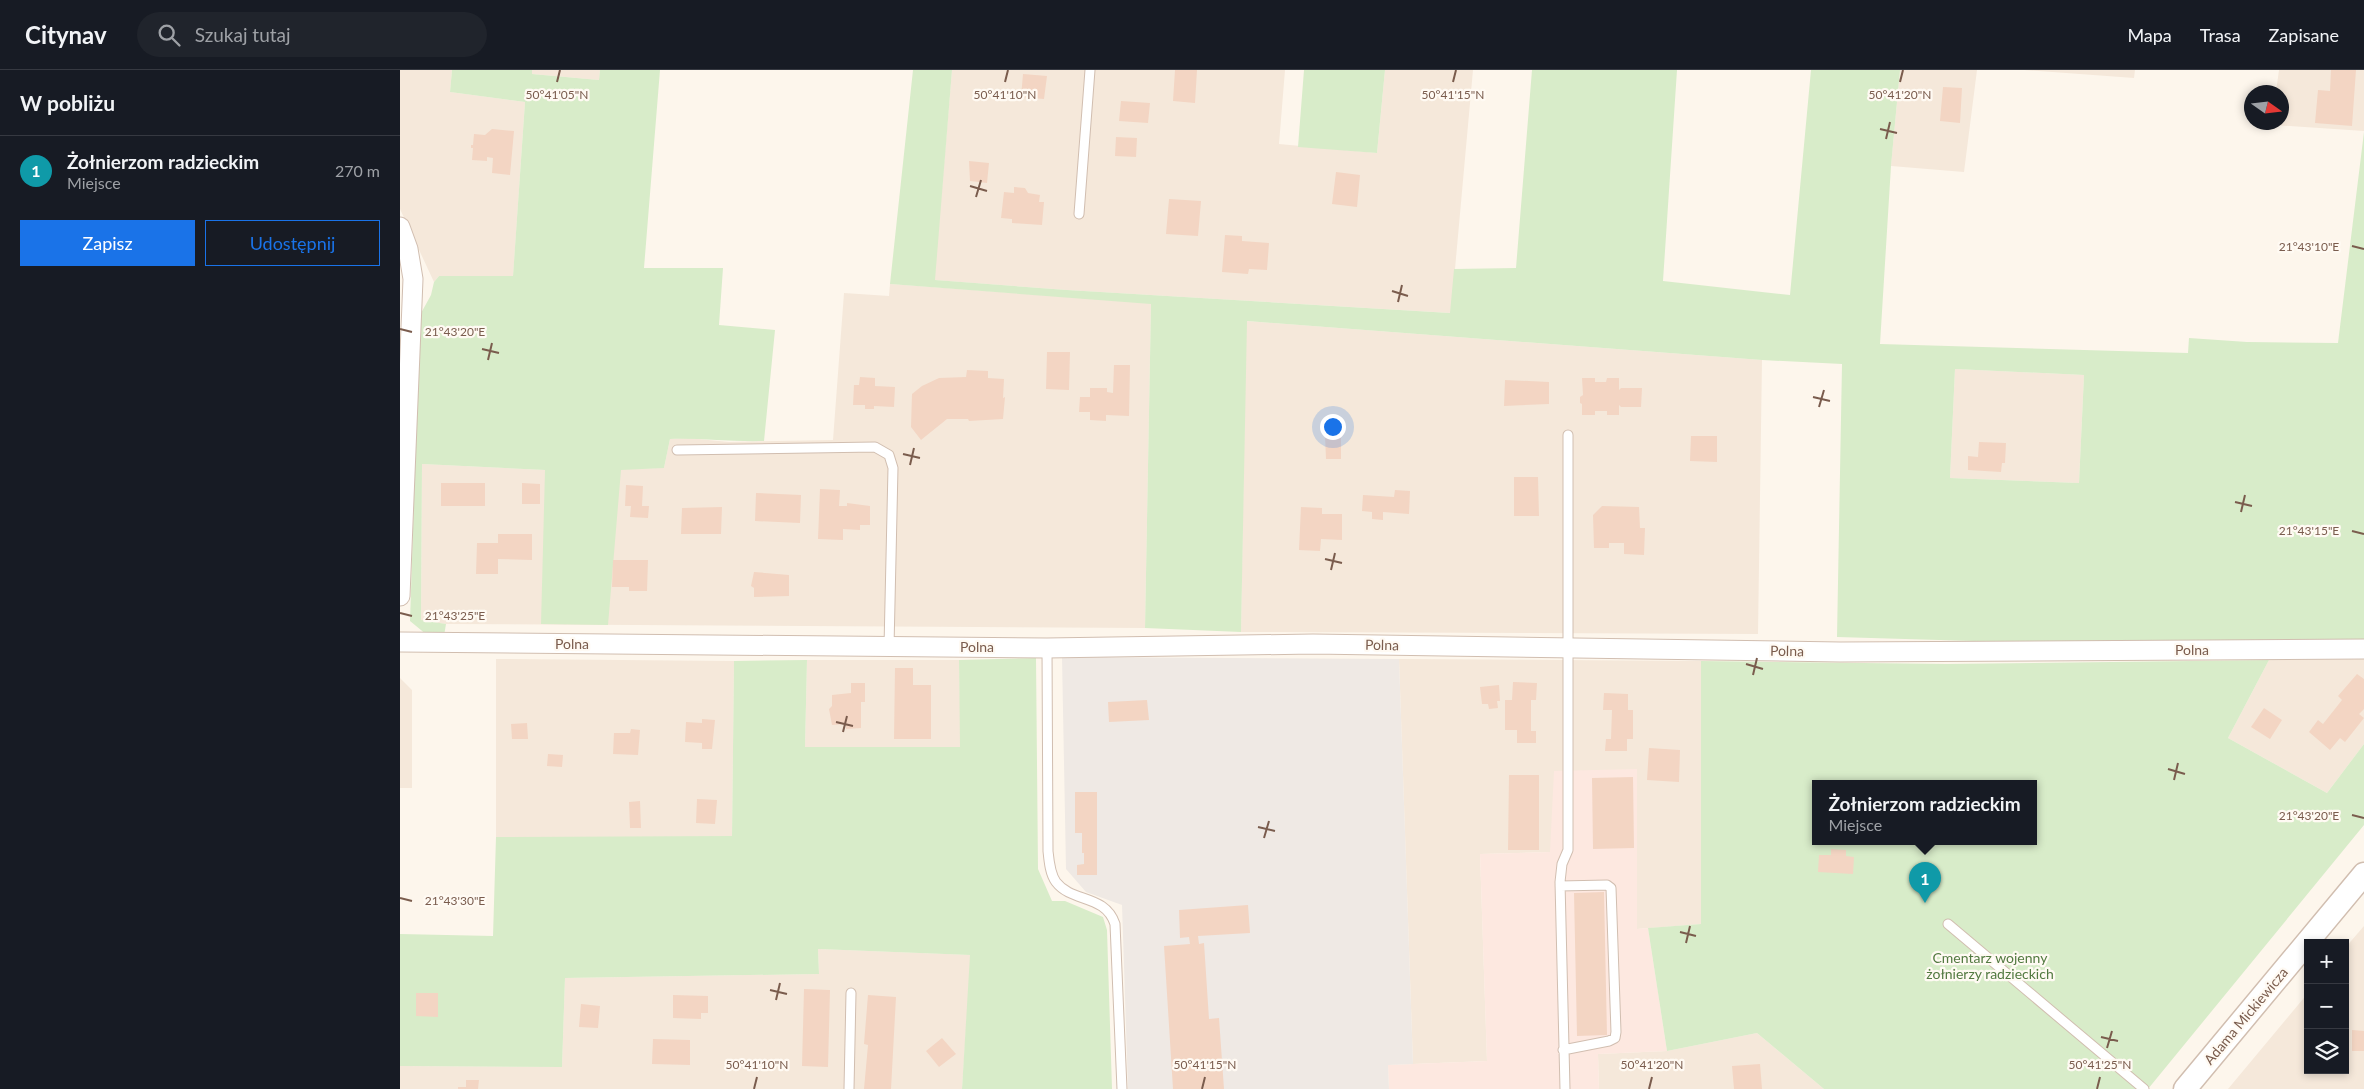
<!DOCTYPE html>
<html lang="pl">
<meta charset="utf-8">
<style>
:root{--surface:#171b24;--page:#20242c;--text:#f1f3f6;--muted:#9ea1a6;--line:#363941;--accent:#1a73e8}
body{margin:0;font-family:Lato,sans-serif;background:var(--page);color:var(--text)}
.controls{position:absolute;right:15px;bottom:15px;display:grid;overflow:hidden;border-radius:0px;box-shadow:0 2px 8px #0003}
.controls button{width:45px;height:45px;display:grid;place-items:center;padding:0;border:0;border-bottom:1px solid var(--line);background:var(--surface);color:var(--text);font:25px sans-serif}
.compass{position:absolute;left:1844px;top:15px;width:45px;height:45px;border-radius:50%;background:var(--surface);box-shadow:0 2px 8px #0003;rotate:104deg}
.you{position:absolute;left:932px;top:356px;width:18px;height:18px;margin:-12px;border:4px solid #fff;border-radius:50%;background:#1a73e8;box-shadow:0 0 0 8px #1a73e833}
.badge{display:grid;place-items:center;width:32px;height:32px;border-radius:50%;background:var(--accent);color:#fff;font-size:16px;font-weight:700}
.pin{position:absolute;translate:-50% -41px;filter:drop-shadow(0 1px 2px #0008)}
.pin::after{content:'';position:absolute;top:26px;width:18px;height:15px;background:inherit;clip-path:polygon(0 0,100% 0,50% 100%)}
.popup{position:absolute;left:1412px;top:710px;width:225px;height:65px;box-sizing:border-box;display:grid;place-content:center;border-radius:0px;background:var(--surface);filter:drop-shadow(0 1px 4px #0005);font-size:16px;white-space:nowrap;color:var(--muted)}
.popup b{font-size:19px;color:var(--text)}
.popup::after{content:'';position:absolute;left:50%;top:100%;margin-left:-10px;border:10px solid transparent;border-top-color:var(--surface)}
.list{margin:0;padding:0;list-style:none}
h2{display:flex;justify-content:space-between;align-items:center;height:65px;margin:0;padding:0 20px;font-size:21px}
h2 small{font-size:16px;font-weight:400;color:var(--muted)}
.list li{display:grid;grid-template-columns:32px 1fr auto;gap:15px;align-items:center;box-sizing:border-box;height:70px;padding:0 20px;border-top:1px solid var(--line)}
.list b{display:block;font-size:19px;white-space:nowrap}
.list p{margin:0;font-size:16px;white-space:nowrap;color:var(--muted)}
.list em{font-size:16px;font-style:normal;color:var(--muted)}
.actions{display:flex;gap:10px;padding:15px 20px}
.actions a{flex:1;padding:11px 0;border:1px solid var(--accent);border-radius:0px;text-align:center;font-size:18px;color:var(--accent)}
.actions .main{background:var(--accent);color:#fff}
.icon{flex:none;width:28px;height:28px;fill:none;stroke:currentColor;stroke-width:2;stroke-linecap:round;stroke-linejoin:round}
.map{position:relative;flex:none;width:1964px;height:1019px;overflow:hidden}
header{display:flex;align-items:center;gap:30px;box-sizing:border-box;height:70px;padding:0 25px;background:var(--surface);border-bottom:1px solid var(--line)}
header strong{font-size:24px}
nav{display:flex;gap:28px;margin-inline-start:auto;font-size:18px}
.search{width:350px;height:45px;background:var(--page);display:flex;align-items:center;gap:12px;box-sizing:border-box;padding:0 18px;border-radius:28px;color:var(--muted);font-size:19px}
main{display:flex}
aside{flex:1;background:var(--surface)}
.map>svg:first-child{display:block}
.residential{fill:#f5e8da}
.commercial{fill:#fde8e0}
.industrial{fill:#efe9e4}
.green{fill:#d8ecc9;fill-rule:evenodd}
.building{fill:#f3d5c3}
.lines{fill:none;stroke-linecap:round;stroke-linejoin:round}
.service-casing{stroke:#d1beb0;stroke-width:11}
.minor-casing{stroke:#d1beb0;stroke-width:21}
.tertiary-casing{stroke:#d1beb0;stroke-width:25}
.service{stroke:#fff;stroke-width:9}
.minor{stroke:#fff;stroke-width:19}
.tertiary{stroke:#fff;stroke-width:22}
.ticks{fill:none;stroke:#7a5c4d;stroke-width:2}
.labels{text-anchor:middle;stroke-width:4.5;stroke-linejoin:round;paint-order:stroke}
.street-label{font-size:14px;fill:#7a5c4d;stroke:#fffaf3}
.park-label{font-size:14px;fill:#537a41;stroke:#fffaf3}
.ticks-label{font-size:12px;text-anchor:middle;fill:#7a5c4d;stroke:#fffaf3;stroke-width:4.5;stroke-linejoin:round;paint-order:stroke}
</style>
<header>
<strong>Citynav</strong>
<div class="search"><svg class="icon" aria-label="search" viewBox="0 0 24 24"><circle cx="10" cy="10" r="6"/><path d="M15 15l6 6"/></svg>Szukaj tutaj</div>
<nav><a>Mapa</a><a>Trasa</a><a>Zapisane</a></nav>
</header>
<main>
<aside>
<h2>W pobliżu<small></small></h2>
<ul class="list">
<li><span class="badge" style="background:#0f9aa8">1</span><div><b>Żołnierzom radzieckim</b><p>Miejsce</p></div><em>270 m</em></li>
</ul>
<div class="actions"><a class="main">Zapisz</a><a>Udostępnij</a></div>
</aside>
<div class="map">
<svg width="1964" height="1019" viewBox="0 0 1964 1019">
<rect width="100%" height="100%" fill="#fdf6ec"/>
<path class="residential" d="M 0,0 L 52,0 L 50,22 L 125,32 L 113,207 L 39,206 L 34,212 L 0,139 Z
M 132,0 L 200,0 L 199,10 L 132,4 Z
M 552,0 L 885,0 L 879,74 L 977,83 L 985,0 L 1073,0 L 1051,243 L 667,220 L 534,210 Z
M 1500,0 L 1577,0 L 1564,102 L 1491,96 Z
M 1624,0 L 1735,0 L 1734,8 Z
M 1879,0 L 1964,0 L 1964,61 L 1873,55 L 1873,53 L 1882,52 L 1882,22 L 1876,22 Z
M 490,214 L 751,233 L 745,558 L 46,554 L 21,551 L 22,394 L 145,400 L 264,398 L 270,369 L 288,368 L 329,372 L 433,370 L 444,223 L 489,226 Z
M 846,251 L 1362,290 L 1358,564 L 841,562 Z
M 1555,299 L 1684,305 L 1679,413 L 1550,408 Z
M 96,589 L 334,591 L 332,767 L 96,767 Z
M 999,589 L 1301,591 L 1301,854 L 1237,859 L 1237,700 L 1150,782 L 1080,784 L 1087,991 L 1013,994 Z
M 1964,589 L 1964,674 L 1927,723 L 1828,668 L 1869,590 Z
M 407,590 L 559,590 L 561,677 L 405,677 Z
M 0,608 L 12,620 L 12,718 L 0,718 Z
M 1964,856 L 1964,1019 L 1828,1019 L 1908,923 L 1908,1000 L 1945,1000 L 1945,878 Z
M 418,879 L 571,885 L 562,1019 L 0,1019 L 0,996 L 162,997 L 165,908 L 419,904 Z
M 1357,963 L 1424,1019 L 1199,1019 L 1198,984 L 1267,981 Z"/>
<path class="commercial" d="M 1237,699 L 1237,859 L 1248,858 L 1267,981 L 1198,984 L 1199,1019 L 989,1019 L 988,995 L 1087,991 L 1080,784 L 1150,782 L 1154,701 Z"/>
<path class="industrial" d="M 662,587 L 999,589 L 1013,994 L 988,995 L 989,1019 L 728,1019 L 722,835 L 686,822 L 666,799 Z"/>
<path class="green" d="M 52,0 L 132,0 L 132,4 L 199,10 L 200,0 L 260,0 L 244,198 L 323,198 L 319,255 L 375,260 L 364,371 C 332,372 301,368 270,369 L 264,398 L 221,400 L 208,555 L 141,554 L 145,400 L 22,394 L 21,550 L 46,554 L 44,566 L 27,565 L 10,551 L 20,245 L 31,225 L 34,212 L 39,206 L 113,206 L 125,32 L 50,22 Z
M 513,0 L 552,0 L 535,210 L 667,220 L 1050,243 L 1054,199 L 1116,198 L 1132,0 L 1277,0 L 1263,211 L 1390,225 L 1411,0 L 1500,0 L 1491,96 L 1480,274 L 1788,283 L 1789,268 L 1847,272 L 1938,273 L 1964,62 L 1964,569 L 1607,572 L 1437,567 L 1442,294 L 1362,290 L 847,251 L 841,562 L 745,558 L 751,234 L 490,214 ZM 1555,299 L 1684,305 L 1679,413 L 1550,408 Z
M 904,0 L 985,0 L 977,83 L 898,77 Z
M 636,588 L 638,799 L 652,831 L 665,831 L 703,847 L 707,860 L 712,1019 L 562,1019 L 570,885 L 418,879 L 419,904 L 165,908 L 162,997 L 0,996 L 0,864 L 93,866 L 96,767 L 332,766 L 334,591 L 407,590 L 405,677 L 560,677 L 559,590 Z
M 1869,590 L 1828,668 L 1927,723 L 1964,674 L 1964,755 L 1748,1019 L 1424,1019 L 1357,963 L 1267,981 L 1248,858 L 1301,854 L 1301,591 L 1547,594 ZM 1416,714 L 1634,714 L 1634,772 L 1416,772 Z"/>
<path class="building" d="M 775,0 L 797,0 L 795,33 L 773,31 Z
M 1931,0 L 1956,0 L 1952,56 L 1915,53 L 1918,20 L 1930,21 Z
M 623,4 L 647,6 L 644,29 L 621,27 Z
M 1543,17 L 1562,18 L 1560,53 L 1540,51 Z
M 721,31 L 750,33 L 748,53 L 719,51 Z
M 92,59 L 114,61 L 110,105 L 92,103 L 93,88 L 87,87 L 87,91 L 72,90 L 73,78 L 71,78 L 71,75 L 73,75 L 74,64 L 85,65 Z
M 716,67 L 737,68 L 736,87 L 715,86 Z
M 569,91 L 589,93 L 587,113 L 570,111 Z
M 936,102 L 960,105 L 957,137 L 932,134 Z
M 614,117 L 625,118 L 628,123 L 640,125 L 639,132 L 644,132 L 642,155 L 612,153 L 612,149 L 601,148 L 604,122 L 614,123 Z
M 769,129 L 801,131 L 798,166 L 766,164 Z
M 825,165 L 842,166 L 842,171 L 869,173 L 867,200 L 849,199 L 848,204 L 822,202 Z
M 647,282 L 670,282 L 669,320 L 646,319 Z
M 714,295 L 730,295 L 729,346 L 706,345 L 706,351 L 690,350 L 690,342 L 679,342 L 680,327 L 690,327 L 690,318 L 707,318 L 707,322 L 713,323 Z
M 567,300 L 588,301 L 588,308 L 604,309 L 603,328 L 605,327 L 603,349 L 569,351 L 568,349 L 547,349 L 521,370 L 511,357 L 512,324 L 522,316 L 539,308 L 566,307 Z
M 460,307 L 475,308 L 475,316 L 495,317 L 494,337 L 474,336 L 474,339 L 465,339 L 465,335 L 453,335 L 454,315 L 459,315 Z
M 1182,308 L 1195,308 L 1195,312 L 1206,312 L 1207,308 L 1219,308 L 1219,320 L 1221,318 L 1242,318 L 1241,337 L 1221,337 L 1219,335 L 1219,345 L 1207,345 L 1207,341 L 1195,341 L 1195,345 L 1182,345 L 1182,334 L 1180,333 L 1180,327 L 1183,325 Z
M 1105,310 L 1149,312 L 1149,334 L 1104,336 Z
M 925,365 L 941,365 L 941,389 L 926,389 Z
M 1291,366 L 1317,366 L 1317,392 L 1290,391 Z
M 1579,372 L 1606,373 L 1605,393 L 1602,393 L 1601,402 L 1568,400 L 1568,386 L 1578,387 Z
M 1114,407 L 1138,407 L 1139,446 L 1114,446 Z
M 41,413 L 85,413 L 85,436 L 41,436 Z
M 122,413 L 140,414 L 140,434 L 122,434 Z
M 226,415 L 243,416 L 242,436 L 249,436 L 248,448 L 230,447 L 231,436 L 225,436 Z
M 420,419 L 440,420 L 439,436 L 447,436 L 447,433 L 470,436 L 470,455 L 460,455 L 460,460 L 443,459 L 443,470 L 418,469 Z
M 995,420 L 1010,421 L 1009,444 L 983,442 L 983,450 L 972,449 L 972,442 L 962,441 L 963,425 L 994,427 Z
M 356,423 L 401,425 L 400,453 L 355,451 Z
M 1202,436 L 1239,437 L 1240,458 L 1245,458 L 1244,485 L 1224,484 L 1224,473 L 1209,473 L 1209,478 L 1194,478 L 1193,445 Z
M 322,437 L 321,464 L 281,464 L 282,438 Z
M 901,437 L 922,438 L 922,444 L 942,444 L 942,470 L 921,469 L 920,481 L 899,480 Z
M 98,464 L 132,464 L 132,490 L 98,489 L 98,504 L 76,504 L 77,473 L 98,473 Z
M 213,490 L 248,490 L 247,521 L 229,521 L 229,517 L 212,517 Z
M 354,502 L 389,505 L 389,526 L 354,527 L 354,518 L 351,516 Z
M 495,598 L 513,598 L 513,615 L 531,615 L 531,669 L 494,669 Z
M 1957,604 L 1964,609 L 1964,639 L 1959,644 L 1964,648 L 1945,672 L 1940,668 L 1930,680 L 1909,662 L 1918,650 L 1923,654 L 1942,630 L 1938,626 Z
M 1113,612 L 1137,613 L 1136,630 L 1131,630 L 1131,661 L 1136,661 L 1136,673 L 1117,673 L 1117,660 L 1105,660 L 1105,630 L 1112,630 Z
M 451,613 L 465,613 L 465,632 L 461,632 L 461,658 L 446,659 L 446,654 L 432,655 L 429,639 L 432,636 L 432,625 L 451,623 Z
M 1099,615 L 1100,631 L 1097,631 L 1098,638 L 1089,639 L 1088,634 L 1082,634 L 1080,617 Z
M 1204,623 L 1228,624 L 1228,640 L 1233,640 L 1233,669 L 1227,669 L 1227,681 L 1205,681 L 1206,669 L 1211,669 L 1212,640 L 1203,640 Z
M 747,630 L 749,650 L 709,652 L 708,632 Z
M 1864,638 L 1882,650 L 1870,669 L 1851,657 Z
M 302,649 L 315,650 L 312,679 L 302,679 L 302,673 L 285,672 L 286,652 L 302,653 Z
M 127,653 L 128,669 L 112,669 L 111,654 Z
M 231,659 L 240,660 L 238,685 L 213,684 L 214,663 L 230,663 Z
M 1249,678 L 1280,680 L 1279,712 L 1247,710 Z
M 148,684 L 163,685 L 162,697 L 147,696 Z
M 1109,705 L 1139,705 L 1139,780 L 1108,780 Z
M 1233,707 L 1234,778 L 1193,779 L 1192,708 Z
M 675,722 L 697,722 L 697,805 L 677,805 L 677,795 L 684,794 L 684,783 L 682,783 L 682,763 L 675,763 Z
M 297,729 L 317,730 L 315,754 L 296,753 Z
M 240,731 L 241,758 L 230,758 L 229,732 Z
M 1431,779 L 1446,780 L 1446,786 L 1454,787 L 1453,804 L 1418,802 L 1419,785 L 1431,785 Z
M 1204,822 L 1207,965 L 1177,966 L 1174,823 Z
M 848,835 L 850,863 L 798,866 L 799,874 L 804,873 L 809,949 L 819,948 L 824,1019 L 773,1019 L 764,876 L 790,874 L 789,867 L 780,868 L 779,840 Z
M 404,919 L 430,920 L 428,997 L 402,996 Z
M 16,923 L 38,923 L 38,947 L 16,946 Z
M 273,925 L 308,926 L 308,943 L 301,943 L 301,949 L 273,948 Z
M 468,925 L 496,927 L 491,1019 L 464,1019 L 468,975 L 464,974 Z
M 181,934 L 200,936 L 198,958 L 179,957 Z
M 1952,960 L 1964,961 L 1964,981 L 1952,981 Z
M 542,968 L 556,984 L 539,997 L 526,981 Z
M 253,969 L 290,970 L 290,995 L 252,994 Z
M 1360,994 L 1362,1019 L 1334,1019 L 1332,996 Z
M 66,1010 L 79,1010 L 78,1019 L 58,1019 L 58,1017 L 66,1017 Z"/>
<g class="lines">
<defs>
<path id="service" d="M 679,144 L 690,0
M 277,380 L 475,377 L 489,385 L 493,398 L 489,577
M 647,578 L 648,781 C 649,791 650,804 656,812 C 672,833 705,824 715,854 L 722,1019
M 1160,816 L 1207,815 L 1211,818 L 1216,962 L 1215,968 L 1209,971 L 1163,980
M 1548,854 L 1744,1019
M 449,1019 L 451,923
M 1165,1019 L 1160,812 L 1162,794 L 1168,780 L 1168,365"/>
<path id="minor" d="M 0,157 L 8,179 L 13,209 L 0,526
M 0,572 L 647,578 L 913,574 L 1440,582 L 1964,579"/>
<path id="tertiary" d="M 1785,1019 L 1964,804"/>
</defs>
<use href="#service" class="service-casing"/>
<use href="#minor" class="minor-casing"/>
<use href="#tertiary" class="tertiary-casing"/>
<use href="#service" class="service"/>
<use href="#minor" class="minor"/>
<use href="#tertiary" class="tertiary"/>
</g>
<path class="ticks" d="M 157,12 L 160,0M 605,12 L 608,0M 1053,12 L 1056,0M 1500,12 L 1503,0M 1480,59 L 1497,63M 1486,69 L 1490,52M 570,116 L 587,121M 576,127 L 581,110M 1952,176 L 1964,179M 992,221 L 1008,226M 998,232 L 1002,215M 0,259 L 12,262M 82,279 L 99,283M 88,290 L 92,273M 1413,327 L 1430,331M 1419,337 L 1424,320M 503,384 L 520,388M 510,395 L 514,378M 1835,432 L 1852,436M 1841,442 L 1845,425M 1952,461 L 1964,464M 925,489 L 942,493M 931,500 L 935,483M 0,543 L 12,546M 1346,594 L 1363,599M 1353,605 L 1357,588M 436,652 L 453,656M 443,662 L 447,646M 1768,699 L 1785,704M 1774,710 L 1778,693M 1952,745 L 1964,748M 858,757 L 875,761M 864,768 L 869,751M 0,828 L 12,831M 1280,862 L 1296,866M 1286,873 L 1290,856M 370,920 L 387,924M 376,930 L 380,913M 1701,967 L 1718,971M 1707,978 L 1712,961M 354,1019 L 357,1007M 802,1019 L 805,1007M 1249,1019 L 1252,1007M 1697,1019 L 1700,1007"/>
<g class="labels">
<g class="street-label">
<text x="172" y="579">Polna</text>
<text transform="translate(982 575) rotate(1)" y="5">Polna</text>
<text x="577" y="582">Polna</text>
<text x="1792" y="585">Polna</text>
<text transform="translate(1387 581) rotate(1)" y="5">Polna</text>
<text transform="translate(1846 946) rotate(-50)" y="5">Adama Mickiewicza</text>
</g>
<g class="park-label">
<text x="1590" y="893">Cmentarz wojenny<tspan x="1590" dy="16">żołnierzy radzieckich</tspan></text>
</g>
</g>
<g class="ticks-label">
<text x="157" y="29">50°41'05"N</text>
<text x="605" y="29">50°41'10"N</text>
<text x="1053" y="29">50°41'15"N</text>
<text x="1500" y="29">50°41'20"N</text>
<text x="1909" y="181">21°43'10"E</text>
<text x="55" y="266">21°43'20"E</text>
<text x="1909" y="465">21°43'15"E</text>
<text x="55" y="550">21°43'25"E</text>
<text x="1909" y="750">21°43'20"E</text>
<text x="55" y="835">21°43'30"E</text>
<text x="357" y="999">50°41'10"N</text>
<text x="805" y="999">50°41'15"N</text>
<text x="1252" y="999">50°41'20"N</text>
<text x="1700" y="999">50°41'25"N</text>
</g>
</svg>
<div class="controls">
<button>+</button>
<button>−</button>
<button><svg class="icon" aria-label="layers" viewBox="0 0 24 24"><path d="M12 4l9 5-9 5-9-5zM3 14l9 5 9-5"/></svg></button>
</div>
<svg class="compass" viewBox="-18 -18 36 36"><path d="M0-13l5 13h-10z" fill="#e53935"/><path d="M0 13l5-13h-10z" fill="#9ea1a6"/></svg>
<div class="you"></div>
<div class="pin badge" style="left:1525px;top:833px;background:#0f9aa8">1</div>
<div class="popup"><b>Żołnierzom radzieckim</b>Miejsce</div>
</div>
</main>
